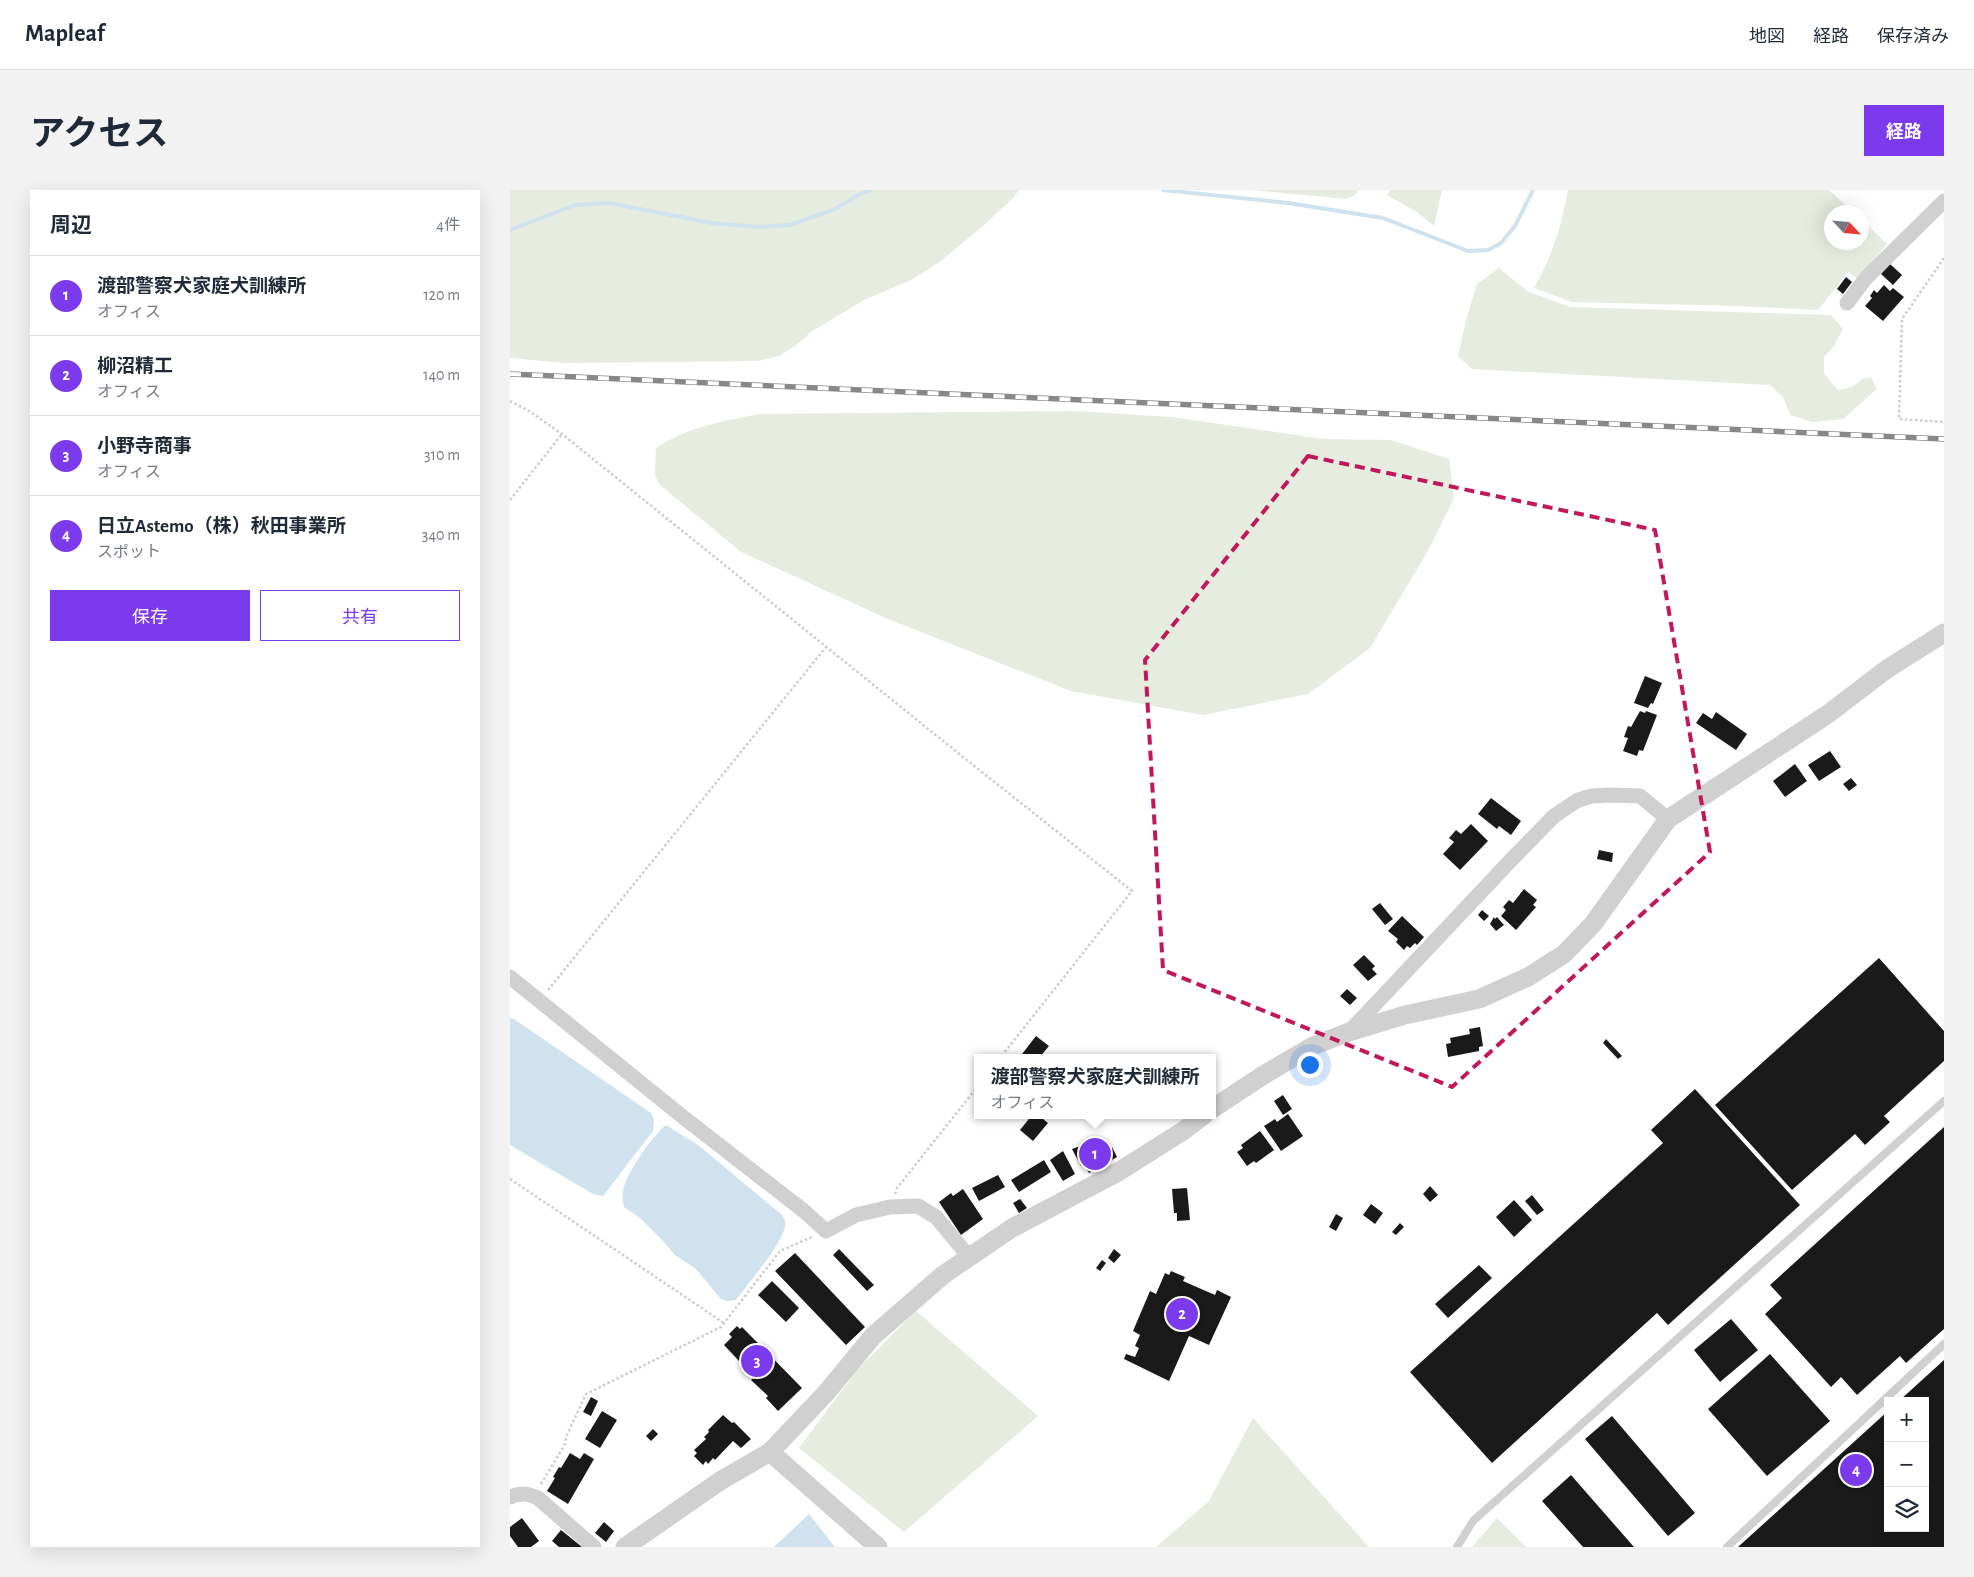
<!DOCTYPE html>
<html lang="ja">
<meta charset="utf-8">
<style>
:root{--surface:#fff;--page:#f2f2f3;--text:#1f2937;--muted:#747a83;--line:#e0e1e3;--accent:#7c3aed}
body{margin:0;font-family:"Alegreya Sans","Noto Sans JP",sans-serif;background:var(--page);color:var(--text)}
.controls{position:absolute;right:15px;bottom:15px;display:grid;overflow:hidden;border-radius:0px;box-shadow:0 5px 20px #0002}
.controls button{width:45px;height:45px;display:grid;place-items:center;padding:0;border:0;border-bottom:1px solid var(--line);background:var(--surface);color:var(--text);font:25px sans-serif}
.compass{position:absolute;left:1314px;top:15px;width:45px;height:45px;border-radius:50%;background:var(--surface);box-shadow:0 5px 20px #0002;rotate:116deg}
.you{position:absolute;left:799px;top:874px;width:18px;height:18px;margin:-12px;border:4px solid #fff;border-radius:50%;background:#1a73e8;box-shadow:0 0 0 8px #1a73e833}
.badge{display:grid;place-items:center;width:32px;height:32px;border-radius:50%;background:var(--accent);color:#fff;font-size:16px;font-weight:700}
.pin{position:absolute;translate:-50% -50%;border:2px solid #fff;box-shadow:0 1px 5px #0006}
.popup{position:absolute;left:464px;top:864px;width:242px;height:65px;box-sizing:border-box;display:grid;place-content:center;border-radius:0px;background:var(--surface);filter:drop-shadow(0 1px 4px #0005);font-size:16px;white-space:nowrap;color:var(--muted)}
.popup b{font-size:19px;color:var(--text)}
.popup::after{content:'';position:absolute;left:50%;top:100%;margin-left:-10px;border:10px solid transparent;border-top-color:var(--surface)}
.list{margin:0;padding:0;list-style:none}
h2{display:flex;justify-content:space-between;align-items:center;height:65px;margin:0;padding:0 20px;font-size:21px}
h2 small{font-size:16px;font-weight:400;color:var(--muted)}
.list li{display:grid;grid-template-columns:32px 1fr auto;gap:15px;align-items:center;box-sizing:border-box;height:80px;padding:0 20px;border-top:1px solid var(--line)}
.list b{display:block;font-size:19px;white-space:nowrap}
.list p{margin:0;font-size:16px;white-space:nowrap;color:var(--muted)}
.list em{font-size:16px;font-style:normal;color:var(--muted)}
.actions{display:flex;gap:10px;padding:15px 20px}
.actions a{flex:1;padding:11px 0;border:1px solid var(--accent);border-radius:0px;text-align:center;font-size:18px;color:var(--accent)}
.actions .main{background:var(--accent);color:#fff}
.icon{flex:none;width:28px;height:28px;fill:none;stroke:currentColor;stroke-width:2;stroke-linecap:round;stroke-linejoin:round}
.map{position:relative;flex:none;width:1434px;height:1357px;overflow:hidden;border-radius:0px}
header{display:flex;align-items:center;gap:30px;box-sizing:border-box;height:70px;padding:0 25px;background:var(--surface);border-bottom:1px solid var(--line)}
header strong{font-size:24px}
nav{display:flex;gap:28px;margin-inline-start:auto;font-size:18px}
.intro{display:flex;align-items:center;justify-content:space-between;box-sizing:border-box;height:120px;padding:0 30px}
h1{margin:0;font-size:35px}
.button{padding:12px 22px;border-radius:0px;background:var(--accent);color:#fff;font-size:18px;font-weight:700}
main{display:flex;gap:30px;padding:0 30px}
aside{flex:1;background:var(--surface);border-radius:0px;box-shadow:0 5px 20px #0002}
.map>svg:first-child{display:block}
.green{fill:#e6ecdf}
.water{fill:#cfe2ee}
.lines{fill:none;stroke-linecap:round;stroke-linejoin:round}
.stream{stroke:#cfe2ee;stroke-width:4}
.building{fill:#1a1a1a}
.path{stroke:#cdcdcd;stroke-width:2.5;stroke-dasharray:2.5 2.5;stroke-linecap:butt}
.service{stroke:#d0d0d0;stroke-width:8}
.minor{stroke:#d0d0d0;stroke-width:15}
.tertiary{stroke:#d0d0d0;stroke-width:19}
.rail-casing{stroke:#888;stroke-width:5.5}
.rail{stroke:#fff;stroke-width:4;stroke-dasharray:11;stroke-linecap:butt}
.marked{fill:none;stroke:#c2185b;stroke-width:4;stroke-dasharray:10 6;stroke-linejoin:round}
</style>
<header>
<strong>Mapleaf</strong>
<nav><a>地図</a><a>経路</a><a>保存済み</a></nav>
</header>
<div class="intro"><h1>アクセス</h1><a class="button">経路</a></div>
<main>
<aside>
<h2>周辺<small>4件</small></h2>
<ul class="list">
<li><span class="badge">1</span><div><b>渡部警察犬家庭犬訓練所</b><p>オフィス</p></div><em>120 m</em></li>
<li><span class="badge">2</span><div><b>柳沼精工</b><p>オフィス</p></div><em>140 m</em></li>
<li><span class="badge">3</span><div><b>小野寺商事</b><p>オフィス</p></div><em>310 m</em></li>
<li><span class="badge">4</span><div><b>日立Astemo（株）秋田事業所</b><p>スポット</p></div><em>340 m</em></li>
</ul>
<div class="actions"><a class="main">保存</a><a>共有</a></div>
</aside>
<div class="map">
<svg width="1434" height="1357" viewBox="0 0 1434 1357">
<rect width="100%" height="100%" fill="#fff"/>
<path class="green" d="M 0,0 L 509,0 L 503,8 L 474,35 L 431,71 L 401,90 L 354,110 L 301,142 L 285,156 L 269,166 L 248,171 L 55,173 L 0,168 Z
M 742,0 L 848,0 L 845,5 L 836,9 Z
M 880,0 L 932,0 L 924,36 L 907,22 L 877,5 Z
M 1058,0 L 1319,0 L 1343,22 L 1322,22 L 1322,52 L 1352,52 L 1352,30 L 1377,54 L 1348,89 L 1338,82 L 1308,120 L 1228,116 L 1062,112 L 1024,98 C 1042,67 1052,35 1058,0 Z
M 989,78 L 1017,101 L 1060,117 L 1321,125 L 1333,139 L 1324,156 L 1314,167 L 1314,183 L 1328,200 L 1342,197 L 1352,189 L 1361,187 L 1367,199 L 1333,229 L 1302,232 L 1280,225 L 1273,207 L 1260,195 L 962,179 L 948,166 L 956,130 L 967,94 Z
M 565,221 L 661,227 L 814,249 L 881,250 L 939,269 L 944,308 L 919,359 L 860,458 L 798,504 L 693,525 L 561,501 L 378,429 L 231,362 L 149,294 L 145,285 L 146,258 C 178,237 213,231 250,224 Z
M 406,1121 L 528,1226 L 394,1342 L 289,1258 L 347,1180 Z
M 743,1228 L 859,1357 L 646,1357 L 699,1311 Z
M 987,1328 L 1016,1357 L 962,1357 Z"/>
<path class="water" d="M 0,828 L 4,829 L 141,923 L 144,929 L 143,941 L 93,1006 L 83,1004 L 0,955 Z
M 156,935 L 188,955 L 272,1025 C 274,1029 276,1031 275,1036 C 272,1055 238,1093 226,1110 L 217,1111 L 211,1109 L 186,1079 L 165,1065 L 154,1052 L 130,1028 L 114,1017 C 113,1012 112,1007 113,1001 C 115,985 143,945 156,935 Z
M 299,1324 L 325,1357 L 264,1357 Z"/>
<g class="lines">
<path class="stream" d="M 653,0 L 778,13 L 873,28 L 958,61 L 978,60 L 991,53 L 1005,36 L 1023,0
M 0,40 L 65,15 L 99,13 L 202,33 L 248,37 L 280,35 L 325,19 L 348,5 L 360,0"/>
</g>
<path class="building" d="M 1380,74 L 1392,85 L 1383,95 L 1371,84 Z
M 1336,87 L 1342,92 L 1333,104 L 1327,99 Z
M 1374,95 L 1380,101 L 1383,98 L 1394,107 L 1373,131 L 1355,116 L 1362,108 L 1360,106 L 1364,100 L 1367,103 Z
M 1135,486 L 1152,493 L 1143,514 L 1141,513 L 1138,518 L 1124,513 Z
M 1130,521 L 1135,523 L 1136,521 L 1147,525 L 1133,561 L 1129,560 L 1127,566 L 1113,561 L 1118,548 L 1114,547 L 1118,536 L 1121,537 Z
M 1206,522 L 1237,544 L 1226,560 L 1186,533 L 1193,523 L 1202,529 Z
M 1320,561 L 1331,577 L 1309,591 L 1298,575 Z
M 1285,574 L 1297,591 L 1275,607 L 1263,591 Z
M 1341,588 L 1347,595 L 1339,601 L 1333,594 Z
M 981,608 L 1011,631 L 1001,645 L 989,636 L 987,639 L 968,624 Z
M 961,634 L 978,651 L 950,680 L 933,664 L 944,652 L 939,648 L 946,640 L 951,644 Z
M 1089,660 L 1103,663 L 1102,672 L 1087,669 Z
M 1014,699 L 1027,710 L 1023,715 L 1026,717 L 1006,740 L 991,726 L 996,720 L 993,717 L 999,710 L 1003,713 Z
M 870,713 L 883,729 L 875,735 L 862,719 Z
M 972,720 L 979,726 L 974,731 L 968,725 Z
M 892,726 L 914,747 L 907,755 L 905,753 L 900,758 L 897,756 L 894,760 L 886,752 L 888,749 L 878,741 Z
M 984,727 L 985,729 L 987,727 L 994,735 L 986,741 L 980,734 Z
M 854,765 L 865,776 L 862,779 L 867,784 L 858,791 L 843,775 Z
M 1369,768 L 1434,841 L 1434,871 L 1374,926 L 1380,932 L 1355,955 L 1345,944 L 1282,1000 L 1205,915 Z
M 837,799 L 847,808 L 840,815 L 830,806 Z
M 970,837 L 973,856 L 969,857 L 969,861 L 938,867 L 936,854 L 941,853 L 940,848 L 960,844 L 959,839 Z
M 526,846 L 539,856 L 529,868 L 509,868 Z
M 1096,849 L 1112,866 L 1108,869 L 1093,853 Z
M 1185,899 L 1290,1015 L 1158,1135 L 1147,1123 L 982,1273 L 900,1182 L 1153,953 L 1141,940 Z
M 773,905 L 782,919 L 773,925 L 764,911 Z
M 778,924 L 793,946 L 771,961 L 754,936 L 765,929 L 767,932 Z
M 522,925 L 528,925 L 538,933 L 523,951 L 510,940 Z
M 1434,937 L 1434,1139 L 1396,1173 L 1390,1166 L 1347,1205 L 1331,1187 L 1321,1197 L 1255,1124 L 1272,1108 L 1260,1095 Z
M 750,941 L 764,960 L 746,973 L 744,971 L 737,976 L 727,962 L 733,958 L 731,955 Z
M 590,949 L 596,961 L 602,957 L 607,967 L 579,983 L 574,975 L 571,976 L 562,959 Z
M 553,961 L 565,984 L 553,991 L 540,970 Z
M 534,970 L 541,982 L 509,1002 L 501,990 Z
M 488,985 L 495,997 L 469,1011 L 462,998 Z
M 920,996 L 928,1005 L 920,1012 L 913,1004 Z
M 677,998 L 680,1030 L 667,1031 L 667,1023 L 664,1023 L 662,999 Z
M 453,999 L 473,1029 L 451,1045 L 429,1012 L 441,1003 L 443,1006 Z
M 1022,1005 L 1034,1020 L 1027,1025 L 1015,1011 Z
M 510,1009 L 517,1018 L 509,1023 L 503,1013 Z
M 1004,1010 L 1022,1030 L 1004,1047 L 986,1027 Z
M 861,1014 L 873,1023 L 865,1034 L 853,1025 Z
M 826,1024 L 833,1028 L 826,1041 L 819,1037 Z
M 890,1033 L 894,1037 L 886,1045 L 882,1042 Z
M 329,1059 L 364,1095 L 357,1101 L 323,1065 Z
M 604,1059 L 611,1065 L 604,1073 L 598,1068 Z
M 285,1063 L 355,1137 L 336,1155 L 265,1081 Z
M 592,1070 L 596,1073 L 590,1081 L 586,1078 Z
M 969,1075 L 982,1088 L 938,1128 L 925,1114 Z
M 661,1081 L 675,1087 L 673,1091 L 705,1105 L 707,1100 L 721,1107 L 699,1155 L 679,1146 L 659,1191 L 614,1169 L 616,1164 L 625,1167 L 629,1158 L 625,1156 L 630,1145 L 623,1141 L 640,1101 L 646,1104 L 655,1083 L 659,1085 Z
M 262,1091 L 289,1118 L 276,1132 L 248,1105 Z
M 1221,1129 L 1248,1160 L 1210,1192 L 1184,1160 Z
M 227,1136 L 230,1139 L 232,1137 L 292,1198 L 268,1221 L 256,1208 L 258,1206 L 241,1190 L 244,1187 L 214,1155 L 222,1147 L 219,1144 Z
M 1260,1164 L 1320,1231 L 1257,1286 L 1198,1219 Z
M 1434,1170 L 1434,1357 L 1228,1357 L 1378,1221 L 1378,1338 L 1415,1338 L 1415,1211 L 1389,1211 Z
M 81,1207 L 88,1211 L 81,1226 L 73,1222 Z
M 92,1221 L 107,1230 L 90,1258 L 75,1249 Z
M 213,1225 L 222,1233 L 224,1232 L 241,1249 L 231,1258 L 223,1251 L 205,1270 L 203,1268 L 198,1274 L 196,1271 L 193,1275 L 184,1266 L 187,1263 L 184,1260 L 196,1249 L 194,1247 L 199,1242 L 198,1240 Z
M 1102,1226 L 1185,1323 L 1158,1346 L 1075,1249 Z
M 143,1239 L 148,1244 L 141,1251 L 136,1246 Z
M 60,1263 L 70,1269 L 74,1263 L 84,1269 L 58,1314 L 37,1301 L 45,1288 L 43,1287 L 49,1277 L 51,1278 Z
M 1061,1285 L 1124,1357 L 1073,1357 L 1032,1311 Z
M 12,1328 L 29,1351 L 21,1357 L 8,1357 L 0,1346 L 0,1337 Z
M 94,1332 L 104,1341 L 96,1352 L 85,1343 Z
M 51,1340 L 72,1357 L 49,1357 L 42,1351 Z"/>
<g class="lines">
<path class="path" d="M 1434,68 L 1392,129 L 1389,229 L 1434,232
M 0,211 L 19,221 L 52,244 L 458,571 L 622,701 L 490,868
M 0,310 L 52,244
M 38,800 L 316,457
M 0,989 L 214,1133
M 385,1004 L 387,998 L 468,896
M 31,1294 L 55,1254 L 57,1245 L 76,1204 L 211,1137 L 270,1061 L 304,1046"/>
<path class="service" d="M 947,1357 L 963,1331 L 1434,911
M 1217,1357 L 1434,1154"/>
<path class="minor" d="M 1337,113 L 1356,88 L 1434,11
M 0,787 L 173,927 L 294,1021 L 316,1041 L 346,1025 L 380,1017 L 408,1016 L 426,1027 L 460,1068
M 839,842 L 1002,669 L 1044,626 L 1068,610 L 1082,606 L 1100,605 L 1130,606 L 1158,629
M 0,1307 C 11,1303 17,1303 28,1308 L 84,1357"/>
<path class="tertiary" d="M 702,919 L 752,886 L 803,856 L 839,842 L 895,825 L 969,809 L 1018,787 L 1054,764 L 1083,734 L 1158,629 L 1318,524 L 1377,479 L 1434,443
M 260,1262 L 368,1357
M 115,1357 L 210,1291 L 260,1262 L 316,1203 L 363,1146 L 433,1085 L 502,1038 L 608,982 L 673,941 L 694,925"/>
<defs>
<path id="rail" d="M 0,184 L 1434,249"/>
</defs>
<use href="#rail" class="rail-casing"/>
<use href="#rail" class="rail"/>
</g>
<path class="marked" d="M 798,266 L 1145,340 L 1200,662 L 942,897 L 653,780 L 635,470 Z"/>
</svg>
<div class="controls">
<button>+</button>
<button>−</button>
<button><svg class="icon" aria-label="layers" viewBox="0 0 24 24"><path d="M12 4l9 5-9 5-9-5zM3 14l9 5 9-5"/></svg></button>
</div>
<svg class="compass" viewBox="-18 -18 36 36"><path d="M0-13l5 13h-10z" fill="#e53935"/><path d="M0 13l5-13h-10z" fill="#747a83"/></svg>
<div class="you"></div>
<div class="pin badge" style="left:585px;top:964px">1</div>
<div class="popup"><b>渡部警察犬家庭犬訓練所</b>オフィス</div>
<div class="pin badge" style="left:672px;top:1124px">2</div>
<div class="pin badge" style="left:247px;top:1171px">3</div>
<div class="pin badge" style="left:1346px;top:1280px">4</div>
</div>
</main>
